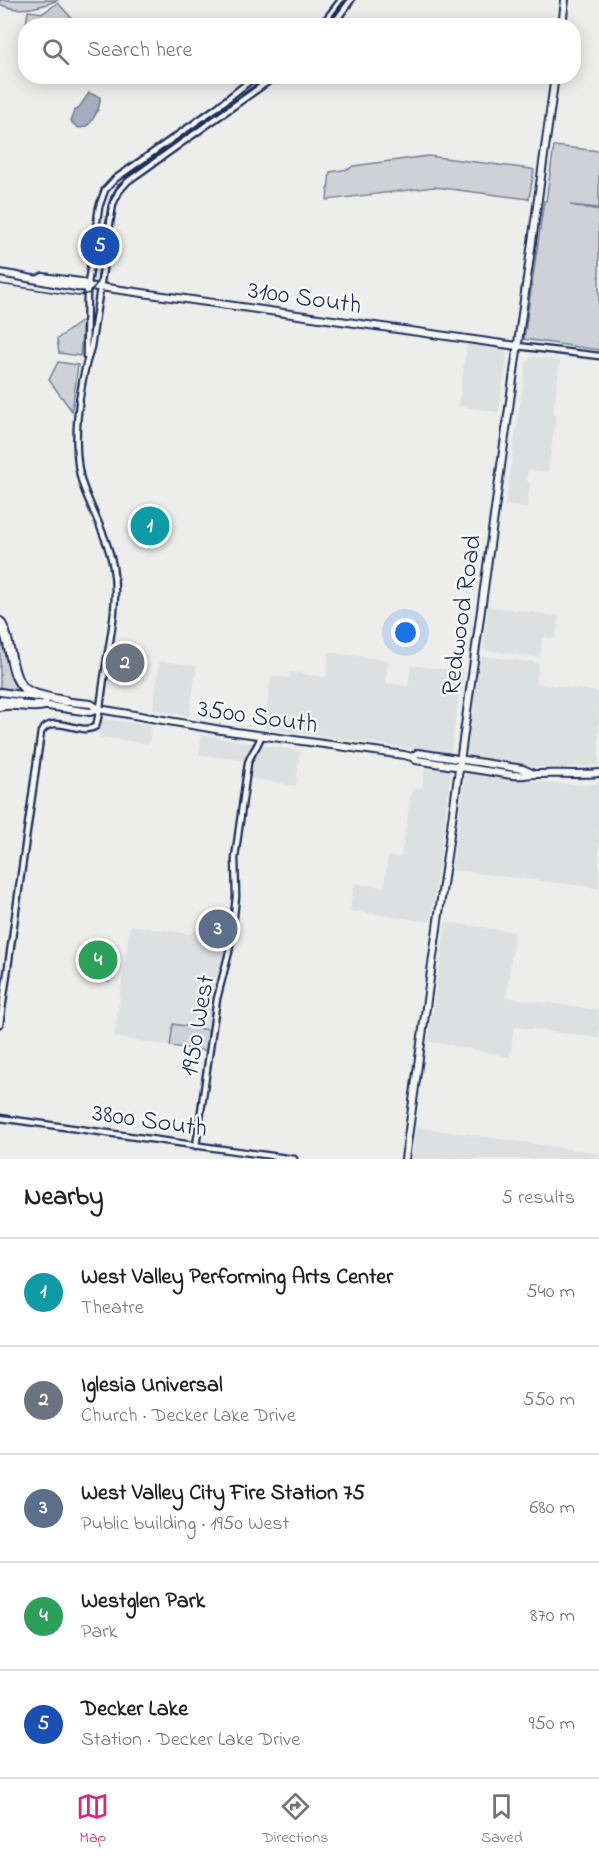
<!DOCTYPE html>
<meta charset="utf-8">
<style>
:root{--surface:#fff;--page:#f6f6f6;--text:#202124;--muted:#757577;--line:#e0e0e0;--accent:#db2777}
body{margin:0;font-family:"Indie Flower",sans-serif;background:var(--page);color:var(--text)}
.you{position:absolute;left:406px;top:633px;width:21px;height:21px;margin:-15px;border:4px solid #fff;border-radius:50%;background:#1a73e8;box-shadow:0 0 0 9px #1a73e833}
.badge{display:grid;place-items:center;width:39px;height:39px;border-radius:50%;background:var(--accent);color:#fff;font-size:20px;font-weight:700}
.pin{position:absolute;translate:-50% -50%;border:3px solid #fff;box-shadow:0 2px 6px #0006}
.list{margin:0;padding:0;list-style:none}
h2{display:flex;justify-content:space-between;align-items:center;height:78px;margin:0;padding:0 24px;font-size:26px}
h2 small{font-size:20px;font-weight:400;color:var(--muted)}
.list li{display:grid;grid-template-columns:39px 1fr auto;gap:18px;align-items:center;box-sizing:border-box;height:108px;padding:0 24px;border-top:2px solid var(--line)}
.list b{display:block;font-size:22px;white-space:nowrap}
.list p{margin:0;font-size:20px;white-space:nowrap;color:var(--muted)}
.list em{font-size:20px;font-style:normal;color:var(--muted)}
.icon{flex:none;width:33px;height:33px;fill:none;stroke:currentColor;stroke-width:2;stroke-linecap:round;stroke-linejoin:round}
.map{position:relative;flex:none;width:599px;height:1159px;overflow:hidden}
.search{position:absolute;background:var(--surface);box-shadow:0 3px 15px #0003;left:18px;right:18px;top:18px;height:66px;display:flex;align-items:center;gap:15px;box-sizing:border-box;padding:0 21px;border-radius:24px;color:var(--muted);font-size:22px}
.sheet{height:618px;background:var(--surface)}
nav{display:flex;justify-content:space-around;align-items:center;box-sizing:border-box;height:84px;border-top:2px solid var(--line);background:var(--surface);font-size:16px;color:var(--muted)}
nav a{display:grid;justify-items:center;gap:3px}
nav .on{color:var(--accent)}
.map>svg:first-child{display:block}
.built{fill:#dde0e1}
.green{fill:#ced2d7;stroke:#74809a;stroke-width:1.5}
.water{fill:#a5acbc;stroke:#6e7a96;stroke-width:1.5}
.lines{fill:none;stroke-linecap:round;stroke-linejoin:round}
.minor-casing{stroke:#1b2f5e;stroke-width:9}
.major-casing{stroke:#1b2f5e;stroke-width:10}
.highway-casing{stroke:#1b2f5e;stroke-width:12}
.minor{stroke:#f6f6f2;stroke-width:4.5}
.major{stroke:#f6f6f2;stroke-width:6}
.highway{stroke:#f6f6f2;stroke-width:8}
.tram{stroke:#1b2f5e;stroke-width:1.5}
.labels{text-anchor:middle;stroke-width:5;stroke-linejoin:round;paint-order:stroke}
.street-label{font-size:26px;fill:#1b2f5e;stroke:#f6f6f2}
</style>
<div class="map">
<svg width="599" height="1159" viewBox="0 0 599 1159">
<rect width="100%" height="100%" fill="#edeeec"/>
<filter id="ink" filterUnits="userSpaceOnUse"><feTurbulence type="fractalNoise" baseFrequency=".0167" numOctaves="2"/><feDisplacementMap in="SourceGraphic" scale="12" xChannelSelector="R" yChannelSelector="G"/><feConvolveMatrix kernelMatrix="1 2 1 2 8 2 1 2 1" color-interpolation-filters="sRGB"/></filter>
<g filter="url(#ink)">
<path class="built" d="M 467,344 L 502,349 L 507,353 L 499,412 L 458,406 Z
M 536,357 L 560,361 L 553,414 L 556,415 L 548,472 L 528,470 L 526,479 L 530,483 L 527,508 L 505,505 L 526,363 L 530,358 Z
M 488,606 L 559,616 L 556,639 L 543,637 L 540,658 L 483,650 Z
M 329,652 L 388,660 L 386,683 L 408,686 L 411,665 L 464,672 L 461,693 L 459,693 L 451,754 L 264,728 L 271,676 L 289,678 L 290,672 L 326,677 Z
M 483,656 L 539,663 L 536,683 L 599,692 L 599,766 L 561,768 L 539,767 L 469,757 L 467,752 L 480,659 Z
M 159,661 L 197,666 L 189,716 L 153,709 Z
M 101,719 L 151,725 L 149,744 L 98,737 Z
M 201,735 L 300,751 L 296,786 L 249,778 L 243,760 L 199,755 Z
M 425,765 L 449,769 L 451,773 L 431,922 L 350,911 L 354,883 L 384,887 L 388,856 L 401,857 L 412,788 L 422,789 Z
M 468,772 L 539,782 L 585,785 L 599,783 L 599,888 L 452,870 L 465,775 Z
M 446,922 L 515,932 L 506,997 L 599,1010 L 599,1038 L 514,1027 L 510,1057 L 428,1041 Z
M 130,925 L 189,934 L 196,931 L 199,937 L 227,943 L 215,989 L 209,1030 L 174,1024 L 170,1046 L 114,1037 Z
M 416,1127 L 599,1153 L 599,1159 L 412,1159 Z"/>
<path class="green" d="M 0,0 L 58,0 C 41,7 18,14 0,4 Z
M 58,3 L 78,25 L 26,25 L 28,11 L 43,13 Z
M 554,146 L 599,151 L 599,208 L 570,205 L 599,210 L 599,350 L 524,339 L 544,201 L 546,201 Z
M 428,156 L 531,169 L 534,170 L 529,199 L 434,187 L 327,200 L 330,172 L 349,169 L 353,166 Z
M 83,320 L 80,356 L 59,353 L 57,339 Z
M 58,362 L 78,365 L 72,411 L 49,380 Z
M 0,626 L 16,683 L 21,691 L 0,688 Z
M 85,945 L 115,945 L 109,982 L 84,976 Z
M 173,1024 L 209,1030 L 207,1051 L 170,1046 Z"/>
<path class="water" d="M 89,93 L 100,97 C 101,106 92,128 80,128 C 78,128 73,124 72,123 L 71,119 L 74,111 L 78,109 Z"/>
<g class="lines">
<defs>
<path id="minor" d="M 321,26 L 341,0
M 332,26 L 351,0
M 517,346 L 599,356
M 86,356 L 87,291 L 99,207 L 105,190 L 115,179 L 216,108 L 256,76
M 0,1024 L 41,732 C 54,712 80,737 96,726 C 101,709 102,689 105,672 C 110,638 119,601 113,567 C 108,539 93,513 83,486 C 70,448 79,385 91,347 L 113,204 L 119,191 L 128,181 L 276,76
M 0,1118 L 294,1159
M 196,1146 L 217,999 L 229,952 L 233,925 L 236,897 L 235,858 L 248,763 C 251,753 258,747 261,736"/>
<path id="major" d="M 562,26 L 565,0
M 0,273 C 26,277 50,283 76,287 C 84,288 91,286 100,287 L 517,346
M 39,279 L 43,277 L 81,282 L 87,285
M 0,692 L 36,697
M 0,700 L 19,702
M 61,701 L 91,704 L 99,709 L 221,730 L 404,755 L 412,757 L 416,760 L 512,775 C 521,776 527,774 536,774 C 557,773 578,775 599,773
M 41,705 L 90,712 L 99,709
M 412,757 L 418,753 L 523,769 L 534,774
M 405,1159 L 555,76"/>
<path id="highway" d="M 0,622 C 14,643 7,684 32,693 C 42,697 54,699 65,701
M 0,706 C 15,702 30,709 45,705"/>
</defs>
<use href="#minor" class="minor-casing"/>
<use href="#major" class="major-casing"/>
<use href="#highway" class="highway-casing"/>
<use href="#minor" class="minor"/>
<use href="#major" class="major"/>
<use href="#highway" class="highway"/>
<path class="tram" d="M 325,26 L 344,0
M 0,284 L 78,296 L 90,293 L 97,283 L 108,206 L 111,197 L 118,185 L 267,76"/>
</g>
</g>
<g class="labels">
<g class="street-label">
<text transform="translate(305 296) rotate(8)" y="9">3100 South</text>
<text transform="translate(460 615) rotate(-82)" y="9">Redwood Road</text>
<text transform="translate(258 715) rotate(8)" y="9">3500 South</text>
<text transform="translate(196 1025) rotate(-80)" y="9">1950 West</text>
<text transform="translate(150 1119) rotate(8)" y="9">3800 South</text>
</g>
</g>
</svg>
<div class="you"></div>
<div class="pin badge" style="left:150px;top:526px;background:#0f9aa8">1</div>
<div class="pin badge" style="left:125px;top:663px;background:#6b7280">2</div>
<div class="pin badge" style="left:218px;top:929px;background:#5c6f8a">3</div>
<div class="pin badge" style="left:98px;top:960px;background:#2e9e5b">4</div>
<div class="pin badge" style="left:100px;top:246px;background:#1a4fb4">5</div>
<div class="search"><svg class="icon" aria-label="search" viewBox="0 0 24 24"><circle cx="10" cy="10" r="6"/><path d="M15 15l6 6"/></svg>Search here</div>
</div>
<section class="sheet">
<h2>Nearby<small>5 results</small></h2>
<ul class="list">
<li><span class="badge" style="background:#0f9aa8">1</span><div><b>West Valley Performing Arts Center</b><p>Theatre</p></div><em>540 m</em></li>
<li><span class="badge" style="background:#6b7280">2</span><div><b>Iglesia Universal</b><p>Church · Decker Lake Drive</p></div><em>550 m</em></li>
<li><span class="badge" style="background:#5c6f8a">3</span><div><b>West Valley City Fire Station 75</b><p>Public building · 1950 West</p></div><em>680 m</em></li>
<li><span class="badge" style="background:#2e9e5b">4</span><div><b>Westglen Park</b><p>Park</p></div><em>870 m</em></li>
<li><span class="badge" style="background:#1a4fb4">5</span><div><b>Decker Lake</b><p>Station · Decker Lake Drive</p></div><em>950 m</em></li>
</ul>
</section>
<nav>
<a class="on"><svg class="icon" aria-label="map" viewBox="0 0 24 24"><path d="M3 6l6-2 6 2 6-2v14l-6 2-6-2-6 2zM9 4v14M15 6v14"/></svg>Map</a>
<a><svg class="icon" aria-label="directions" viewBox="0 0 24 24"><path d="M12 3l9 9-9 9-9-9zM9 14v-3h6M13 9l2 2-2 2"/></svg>Directions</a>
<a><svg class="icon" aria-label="saved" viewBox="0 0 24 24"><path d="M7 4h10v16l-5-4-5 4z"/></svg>Saved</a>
</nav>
